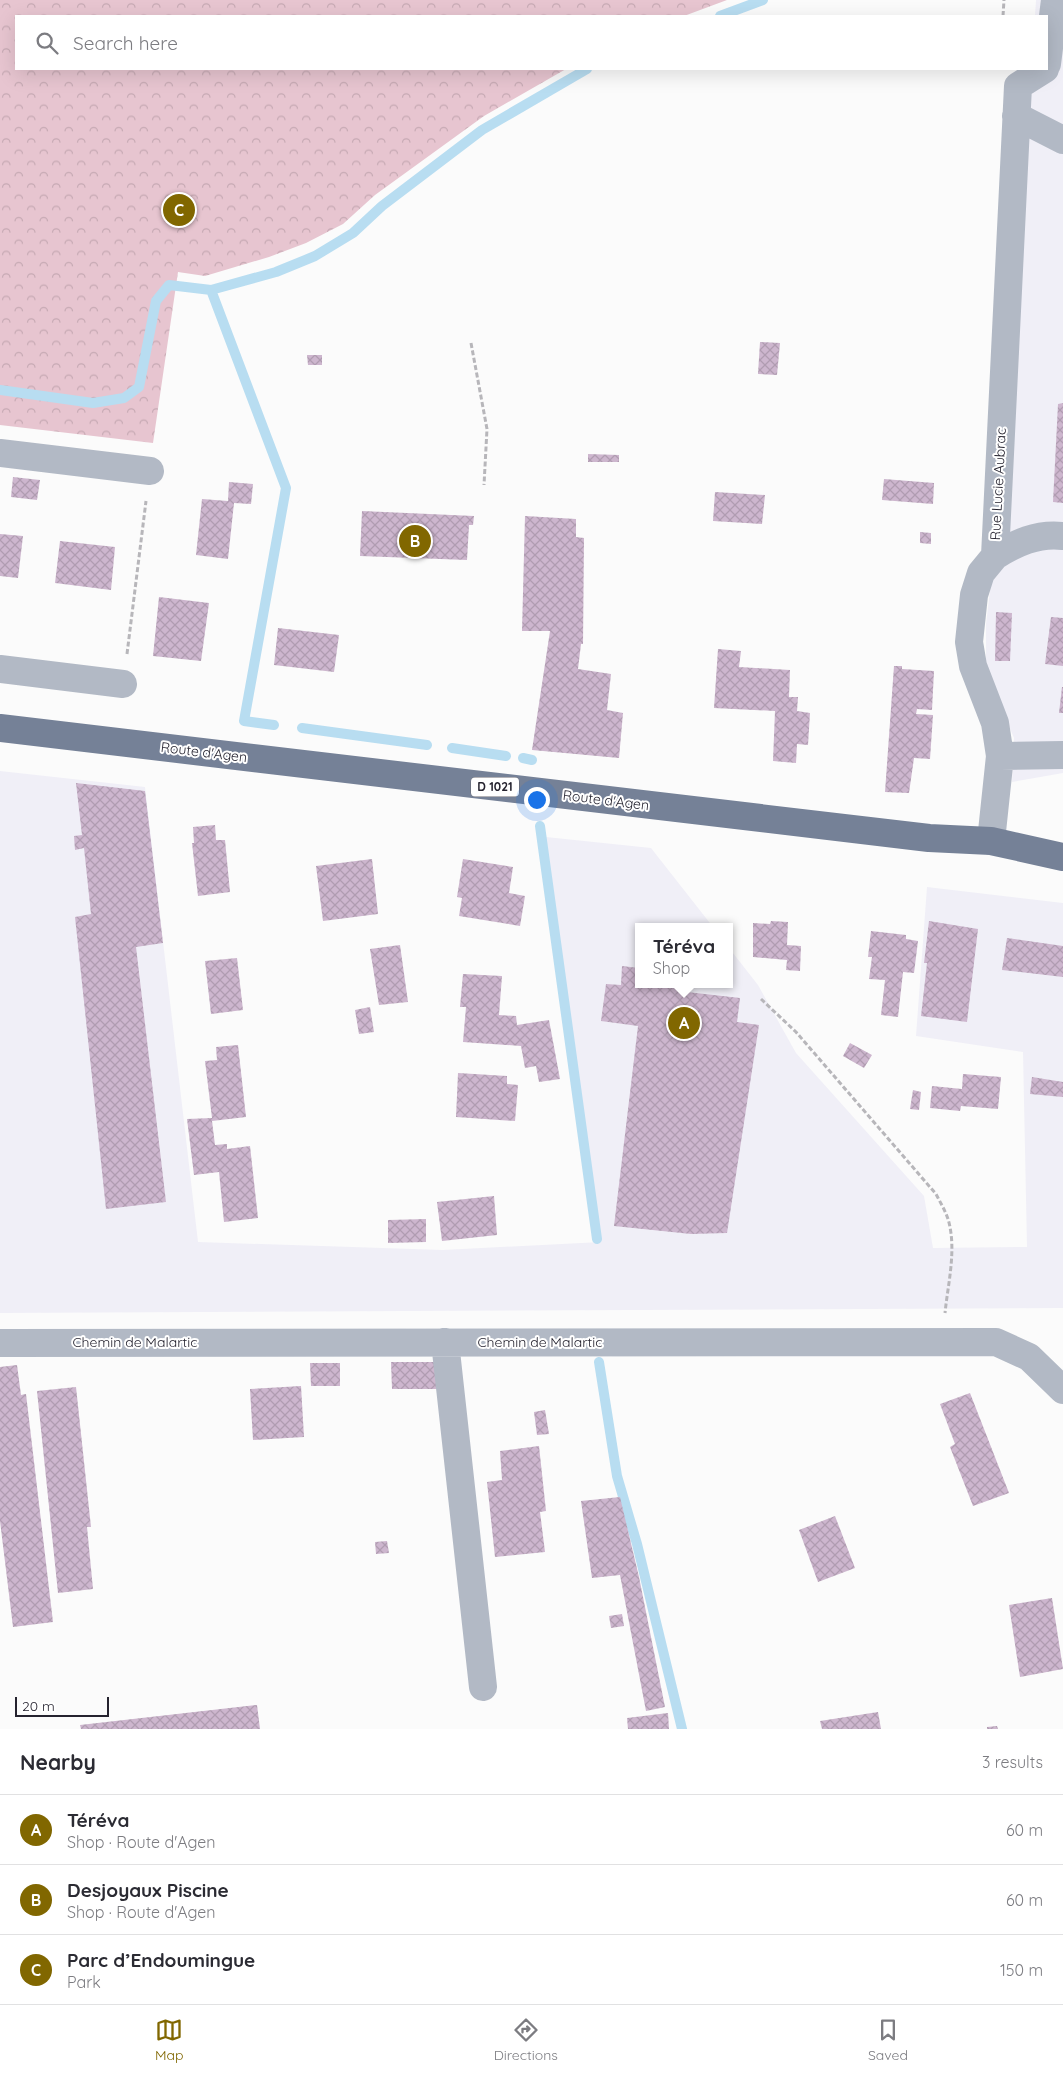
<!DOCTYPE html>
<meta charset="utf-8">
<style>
:root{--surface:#fff;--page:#f7f7f7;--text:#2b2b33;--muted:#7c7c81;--line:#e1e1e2;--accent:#816700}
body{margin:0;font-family:Quicksand,sans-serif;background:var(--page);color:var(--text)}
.scale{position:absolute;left:15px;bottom:12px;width:94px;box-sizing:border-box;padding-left:5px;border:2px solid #25232f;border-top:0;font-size:14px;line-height:18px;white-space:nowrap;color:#25232f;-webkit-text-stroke:4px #fff;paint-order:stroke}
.you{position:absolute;left:536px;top:799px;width:18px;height:18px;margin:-12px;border:4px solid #fff;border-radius:50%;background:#1a73e8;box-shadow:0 0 0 8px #1a73e833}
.badge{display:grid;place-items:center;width:32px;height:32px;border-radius:50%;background:var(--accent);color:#fff;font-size:16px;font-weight:700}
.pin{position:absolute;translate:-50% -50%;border:2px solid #fff;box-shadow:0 1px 5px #0006}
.popup{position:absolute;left:635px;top:923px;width:98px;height:65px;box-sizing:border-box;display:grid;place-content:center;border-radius:0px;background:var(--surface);filter:drop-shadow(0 1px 4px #0005);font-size:16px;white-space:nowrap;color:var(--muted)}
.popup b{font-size:19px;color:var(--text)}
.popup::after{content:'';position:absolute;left:50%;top:100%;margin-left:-10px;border:10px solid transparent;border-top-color:var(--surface)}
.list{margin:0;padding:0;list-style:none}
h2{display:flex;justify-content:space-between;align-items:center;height:65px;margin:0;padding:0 20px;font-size:21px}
h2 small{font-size:16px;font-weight:400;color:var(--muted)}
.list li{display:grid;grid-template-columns:32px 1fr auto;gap:15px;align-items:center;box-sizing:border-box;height:70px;padding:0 20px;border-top:1px solid var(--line)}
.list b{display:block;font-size:19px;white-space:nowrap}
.list p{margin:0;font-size:16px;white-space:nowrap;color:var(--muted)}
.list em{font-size:16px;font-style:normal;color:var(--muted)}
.icon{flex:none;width:28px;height:28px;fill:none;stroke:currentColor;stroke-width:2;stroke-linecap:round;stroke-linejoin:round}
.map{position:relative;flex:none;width:1063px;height:1729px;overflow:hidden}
.search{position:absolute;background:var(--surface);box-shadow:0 5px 20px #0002;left:15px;right:15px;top:15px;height:55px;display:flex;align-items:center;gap:12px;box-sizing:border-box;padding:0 18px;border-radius:0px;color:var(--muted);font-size:19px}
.sheet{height:275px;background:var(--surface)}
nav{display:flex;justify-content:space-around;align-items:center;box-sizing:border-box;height:70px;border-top:1px solid var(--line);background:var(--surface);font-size:14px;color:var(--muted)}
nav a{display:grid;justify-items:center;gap:2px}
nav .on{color:var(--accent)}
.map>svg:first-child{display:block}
.built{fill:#f0eff7}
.park{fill:url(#park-crowns)}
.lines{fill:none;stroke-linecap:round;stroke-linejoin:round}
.stream{stroke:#b8ddf1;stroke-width:10}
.building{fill:url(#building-cross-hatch)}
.path{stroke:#b7b6ba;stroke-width:3;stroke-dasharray:5 2.5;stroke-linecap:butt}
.minor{stroke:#b2b9c5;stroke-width:28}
.major{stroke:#758197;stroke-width:28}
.labels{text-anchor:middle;stroke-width:4;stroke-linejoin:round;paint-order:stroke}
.shield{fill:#fff;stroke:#66656d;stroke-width:1}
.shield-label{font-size:12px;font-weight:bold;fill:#25232f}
.street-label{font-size:14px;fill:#25232f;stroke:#fff}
</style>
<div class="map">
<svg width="1063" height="1729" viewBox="0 0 1063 1729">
<defs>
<pattern id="park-crowns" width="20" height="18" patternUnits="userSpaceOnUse" patternTransform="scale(1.25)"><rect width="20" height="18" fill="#e7c5d0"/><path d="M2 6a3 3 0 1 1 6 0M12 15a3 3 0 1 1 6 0" fill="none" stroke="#c6a9b3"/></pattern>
<pattern id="building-cross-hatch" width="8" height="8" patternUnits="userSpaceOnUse" patternTransform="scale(1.25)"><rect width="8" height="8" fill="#cdb6ce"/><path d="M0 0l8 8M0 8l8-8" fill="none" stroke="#b09cb1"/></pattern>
</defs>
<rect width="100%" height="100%" fill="#fbfbfb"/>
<path class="built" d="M 1036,0 L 1063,0 L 1063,773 L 1012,782 L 1014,738 L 986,671 L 986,624 L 991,582 L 1007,563 L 1032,69 L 1047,16 L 1035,16 Z
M 0,771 L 145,787 L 198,1242 L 443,1250 L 601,1242 L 546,837 L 651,848 L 713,927 L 639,927 L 639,984 L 729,984 L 729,948 L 758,985 L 796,1053 L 924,1196 L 933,1248 L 1027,1247 L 1023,1052 L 916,1036 L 927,887 L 1063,903 L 1063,1308 L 0,1313 Z"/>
<path class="park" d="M 0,0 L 727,0 L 684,16 L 16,16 L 16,69 L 566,69 L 484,116 L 375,195 L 343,224 L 306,243 L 269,257 L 205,276 L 178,272 L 153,443 L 0,425 Z"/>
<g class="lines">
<path class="stream" d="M 720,16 L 763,0
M 0,390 L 93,403 L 124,398 L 139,387 L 156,301 L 169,285 L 211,290
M 274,725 L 244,721 L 286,488 L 211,290 L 276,272 L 315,256 L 353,233 L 382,206 L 482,130 L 587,69
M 302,728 L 427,745
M 452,748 L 506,756
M 523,758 L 532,760
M 540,826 L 597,1239
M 599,1362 L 617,1476 L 637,1544 L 682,1729"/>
</g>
<path class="building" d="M 760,342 L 780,343 L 777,375 L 758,374 Z
M 307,355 L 322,355 L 322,365 L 308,365 Z
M 1063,403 L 1063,503 L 1053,502 L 1058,404 Z
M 588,454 L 619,455 L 619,462 L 588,462 Z
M 13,477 L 40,480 L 37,500 L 11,497 Z
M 884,479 L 934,483 L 933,504 L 882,500 Z
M 229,482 L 253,484 L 251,504 L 234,503 L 228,559 L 196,555 L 202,499 L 228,501 Z
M 715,492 L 765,495 L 762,524 L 713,521 Z
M 362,511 L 474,516 L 473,525 L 469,525 L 467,560 L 360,556 Z
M 525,516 L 576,519 L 576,537 L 584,538 L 583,644 L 581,644 L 578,669 L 611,674 L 607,710 L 623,713 L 619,758 L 532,750 L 550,631 L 522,631 Z
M 920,532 L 931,533 L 931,544 L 920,543 Z
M 0,534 L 23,536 L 18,578 L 0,576 Z
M 60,541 L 115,547 L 111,590 L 55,583 Z
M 159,597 L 209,603 L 201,661 L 153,656 Z
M 996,612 L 1012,613 L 1010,661 L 995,661 Z
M 1051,617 L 1063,618 L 1063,666 L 1045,664 Z
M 278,628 L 339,635 L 334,672 L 274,665 Z
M 718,649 L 741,651 L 739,667 L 790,670 L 789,697 L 798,697 L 797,711 L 810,713 L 808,745 L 797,744 L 796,763 L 773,761 L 775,711 L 714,708 Z
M 894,666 L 902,666 L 902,669 L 934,671 L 932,710 L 917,709 L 916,714 L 933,715 L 930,759 L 914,758 L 909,793 L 885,792 Z
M 1062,687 L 1063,687 L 1063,713 L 1059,713 Z
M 76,783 L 145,791 L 163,943 L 136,947 L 166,1202 L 106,1209 L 75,917 L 91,914 L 84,848 L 75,850 L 74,836 L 82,835 Z
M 215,825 L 216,840 L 225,840 L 230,892 L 198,896 L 192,843 L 194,843 L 193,827 Z
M 372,859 L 378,914 L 323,921 L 316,866 Z
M 463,859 L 513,867 L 509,893 L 525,896 L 520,926 L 459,916 L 462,898 L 457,897 Z
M 771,921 L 788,922 L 787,945 L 801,946 L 800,971 L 786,970 L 787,960 L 753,957 L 753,923 L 770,924 Z
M 929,921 L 978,929 L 967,1022 L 921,1016 L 927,963 L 924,963 Z
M 871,931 L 906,935 L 906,939 L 918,941 L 914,973 L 903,972 L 898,1017 L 881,1015 L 885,980 L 869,979 L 872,957 L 868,957 Z
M 1007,938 L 1063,946 L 1063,977 L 1002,970 Z
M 400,945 L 408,1002 L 379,1005 L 370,949 Z
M 237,958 L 243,1010 L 211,1014 L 205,961 Z
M 622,966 L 639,968 L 639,984 L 688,984 L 687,992 L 740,998 L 737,1022 L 759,1025 L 727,1233 L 691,1234 L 614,1226 L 638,1026 L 601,1021 L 606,984 L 621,985 Z
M 463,974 L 502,976 L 499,1015 L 516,1016 L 517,1025 L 549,1020 L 560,1079 L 539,1082 L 536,1066 L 525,1068 L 521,1046 L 463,1042 L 466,1007 L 460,1007 Z
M 370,1007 L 374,1032 L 359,1034 L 355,1010 Z
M 850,1043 L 872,1055 L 864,1068 L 843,1056 Z
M 238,1045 L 246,1117 L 212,1121 L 215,1145 L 227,1144 L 227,1149 L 250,1146 L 258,1218 L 224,1222 L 219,1172 L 194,1175 L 187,1119 L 212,1118 L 205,1061 L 217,1060 L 216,1047 Z
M 458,1073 L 507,1076 L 507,1084 L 518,1085 L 515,1121 L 456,1117 Z
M 963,1074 L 1001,1077 L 998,1109 L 961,1106 L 960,1111 L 930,1108 L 932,1086 L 962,1089 Z
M 1032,1077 L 1063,1082 L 1063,1097 L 1030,1094 Z
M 913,1090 L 921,1092 L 919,1110 L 910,1109 Z
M 494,1196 L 497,1235 L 442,1241 L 437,1202 Z
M 426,1219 L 426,1242 L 388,1243 L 388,1220 Z
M 391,1362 L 437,1362 L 440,1389 L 392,1389 Z
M 310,1363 L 340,1363 L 340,1386 L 311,1386 Z
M 17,1365 L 21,1395 L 26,1394 L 53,1622 L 13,1627 L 0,1521 L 0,1367 Z
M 301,1386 L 304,1437 L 253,1440 L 250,1389 Z
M 76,1387 L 91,1527 L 87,1527 L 93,1589 L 58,1593 L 37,1391 Z
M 970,1393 L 1009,1493 L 973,1506 L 950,1447 L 955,1444 L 940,1404 Z
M 545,1410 L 549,1434 L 537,1435 L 534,1412 Z
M 539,1446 L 546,1511 L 540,1512 L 545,1552 L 495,1557 L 487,1482 L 502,1480 L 500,1451 Z
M 620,1497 L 639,1577 L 665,1707 L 646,1711 L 620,1575 L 592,1578 L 581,1501 Z
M 835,1516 L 855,1568 L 818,1582 L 799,1530 Z
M 387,1541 L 389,1553 L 376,1554 L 375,1542 Z
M 1052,1598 L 1063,1669 L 1020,1677 L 1009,1605 Z
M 622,1614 L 624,1626 L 611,1628 L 609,1616 Z
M 257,1705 L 260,1729 L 81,1729 L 80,1725 Z
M 878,1712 L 881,1729 L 822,1729 L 820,1721 Z
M 668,1713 L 669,1729 L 628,1729 L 627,1718 Z
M 997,1726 L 998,1729 L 987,1729 L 987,1727 Z"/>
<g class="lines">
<path class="path" d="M 1003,16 L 1004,0
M 471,343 L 487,429 L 484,485
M 127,654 L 146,501
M 761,999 L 796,1032 L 936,1194 C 940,1202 945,1210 948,1219 C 957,1249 948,1283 945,1313"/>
<path class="minor" d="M 1047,64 L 1055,0
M 1016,116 L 1063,140
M 0,453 L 150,471
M 995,556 C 1016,543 1037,533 1063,536
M 0,669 L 123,684
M 1000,756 L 1063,755
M 991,841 L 1000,756 L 995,723 L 973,666 L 969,642 L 974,595 L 981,573 L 995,556 L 1018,86 L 1045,69
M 445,1342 L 483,1687
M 0,1343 L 996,1342 L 1029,1357 L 1063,1390"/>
<path class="major" d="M 0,728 L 929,838 L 991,841 L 1063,857"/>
</g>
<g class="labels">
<rect class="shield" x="471" y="777.5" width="48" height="19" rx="4"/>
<g class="shield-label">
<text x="495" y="791">D 1021</text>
</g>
<g class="street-label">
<text transform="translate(998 484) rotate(-87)" y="5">Rue Lucie Aubrac</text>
<text transform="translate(204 752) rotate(7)" y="5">Route d'Agen</text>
<text transform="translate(606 800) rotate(7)" y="5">Route d'Agen</text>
<text x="135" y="1347">Chemin de Malartic</text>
<text x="540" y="1347">Chemin de Malartic</text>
</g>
</g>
</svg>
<div class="scale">20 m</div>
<div class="you"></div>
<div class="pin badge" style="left:684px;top:1023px">A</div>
<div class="popup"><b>Téréva</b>Shop</div>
<div class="pin badge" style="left:415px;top:541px">B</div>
<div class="pin badge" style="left:179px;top:210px">C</div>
<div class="search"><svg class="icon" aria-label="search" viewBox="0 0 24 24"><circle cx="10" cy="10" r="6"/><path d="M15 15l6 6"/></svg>Search here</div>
</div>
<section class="sheet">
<h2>Nearby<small>3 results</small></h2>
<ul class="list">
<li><span class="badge">A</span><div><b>Téréva</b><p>Shop · Route d'Agen</p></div><em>60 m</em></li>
<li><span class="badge">B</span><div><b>Desjoyaux Piscine</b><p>Shop · Route d'Agen</p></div><em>60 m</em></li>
<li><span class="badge">C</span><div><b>Parc d’Endoumingue</b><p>Park</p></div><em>150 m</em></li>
</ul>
</section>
<nav>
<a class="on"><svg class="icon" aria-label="map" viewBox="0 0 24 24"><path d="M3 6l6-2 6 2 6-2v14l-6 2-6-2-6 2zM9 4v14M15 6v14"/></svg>Map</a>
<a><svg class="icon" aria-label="directions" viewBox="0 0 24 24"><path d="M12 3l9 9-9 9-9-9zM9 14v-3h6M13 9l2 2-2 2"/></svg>Directions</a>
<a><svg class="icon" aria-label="saved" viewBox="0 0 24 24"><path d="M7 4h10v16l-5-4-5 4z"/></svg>Saved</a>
</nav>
